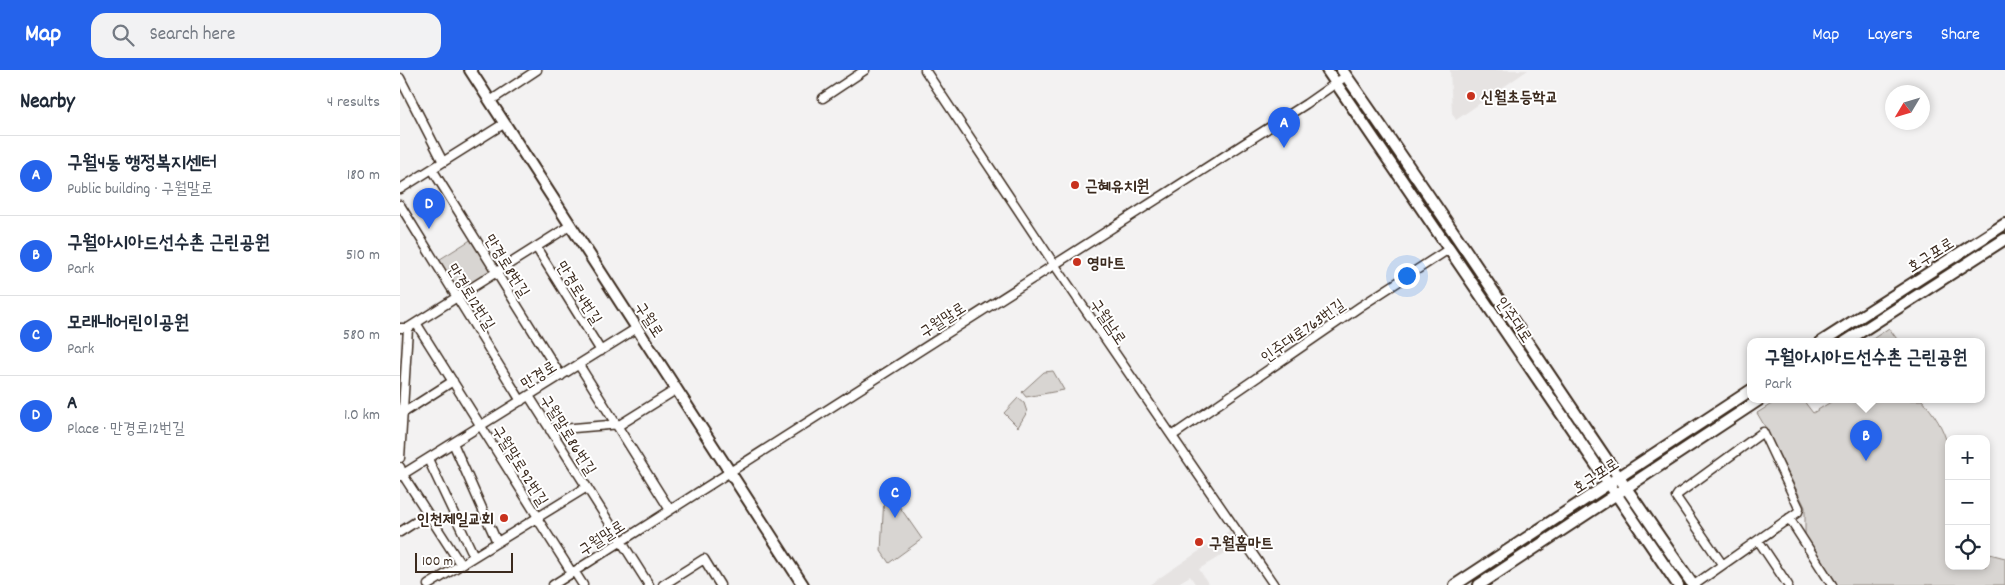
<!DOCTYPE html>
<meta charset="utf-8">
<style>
:root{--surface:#fff;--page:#f2f2f3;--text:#1f2937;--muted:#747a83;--line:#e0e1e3;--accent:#2563eb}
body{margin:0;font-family:Dekko,"Poor Story",sans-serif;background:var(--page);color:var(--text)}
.controls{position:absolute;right:15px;bottom:15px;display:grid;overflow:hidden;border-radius:10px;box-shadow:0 2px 8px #0003}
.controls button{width:45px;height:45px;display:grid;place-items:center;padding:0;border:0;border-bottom:1px solid var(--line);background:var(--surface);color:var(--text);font:25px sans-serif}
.compass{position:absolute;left:1485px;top:15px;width:45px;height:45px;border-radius:50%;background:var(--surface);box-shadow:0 2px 8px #0003;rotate:232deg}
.scale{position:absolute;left:15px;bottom:12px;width:98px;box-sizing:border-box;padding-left:5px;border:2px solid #3b2a1e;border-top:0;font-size:14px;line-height:18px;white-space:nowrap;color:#3b2a1e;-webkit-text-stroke:4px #fff;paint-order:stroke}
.you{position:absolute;left:1006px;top:205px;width:18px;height:18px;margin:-12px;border:4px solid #fff;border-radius:50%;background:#1a73e8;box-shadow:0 0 0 8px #1a73e833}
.badge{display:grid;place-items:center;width:32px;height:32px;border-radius:50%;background:var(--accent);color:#fff;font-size:16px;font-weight:700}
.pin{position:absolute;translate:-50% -41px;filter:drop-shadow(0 1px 2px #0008)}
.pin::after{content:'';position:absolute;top:26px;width:18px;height:15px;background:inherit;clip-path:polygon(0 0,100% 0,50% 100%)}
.popup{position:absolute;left:1347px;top:268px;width:238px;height:65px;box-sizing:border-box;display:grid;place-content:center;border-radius:10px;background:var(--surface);filter:drop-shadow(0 1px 4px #0005);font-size:16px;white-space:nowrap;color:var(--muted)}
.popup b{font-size:19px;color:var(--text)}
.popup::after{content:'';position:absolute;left:50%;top:100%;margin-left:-10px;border:10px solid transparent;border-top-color:var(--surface)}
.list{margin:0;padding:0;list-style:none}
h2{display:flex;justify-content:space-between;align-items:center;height:65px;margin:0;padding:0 20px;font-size:21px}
h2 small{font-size:16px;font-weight:400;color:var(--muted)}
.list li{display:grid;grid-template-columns:32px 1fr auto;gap:15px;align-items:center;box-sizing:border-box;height:80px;padding:0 20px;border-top:1px solid var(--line)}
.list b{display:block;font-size:19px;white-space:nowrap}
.list p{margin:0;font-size:16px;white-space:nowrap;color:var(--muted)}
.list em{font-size:16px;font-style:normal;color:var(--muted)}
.icon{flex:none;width:28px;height:28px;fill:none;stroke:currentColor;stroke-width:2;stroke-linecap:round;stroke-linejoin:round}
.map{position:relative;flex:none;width:1605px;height:515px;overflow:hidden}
header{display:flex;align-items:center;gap:30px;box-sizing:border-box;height:70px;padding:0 25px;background:var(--accent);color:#fff}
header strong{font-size:24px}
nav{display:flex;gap:28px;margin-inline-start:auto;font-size:18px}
.search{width:350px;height:45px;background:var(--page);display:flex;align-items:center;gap:12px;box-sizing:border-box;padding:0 18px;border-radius:15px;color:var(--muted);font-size:19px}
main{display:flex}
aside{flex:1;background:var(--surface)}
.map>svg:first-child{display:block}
.built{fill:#e6e3e2}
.green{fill:#d8d5d2;stroke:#8a8078}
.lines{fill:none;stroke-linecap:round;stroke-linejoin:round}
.minor-casing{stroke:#3b2a1e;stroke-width:11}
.major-casing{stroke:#3b2a1e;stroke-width:14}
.minor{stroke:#fff;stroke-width:8}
.major{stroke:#fff;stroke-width:10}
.poi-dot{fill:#c8321e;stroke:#fff;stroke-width:2}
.labels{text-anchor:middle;stroke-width:4;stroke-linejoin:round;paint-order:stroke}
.poi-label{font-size:16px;font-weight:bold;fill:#3b2a1e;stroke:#fff;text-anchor:start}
.street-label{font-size:16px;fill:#3b2a1e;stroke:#fff}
</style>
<header>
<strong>Map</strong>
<div class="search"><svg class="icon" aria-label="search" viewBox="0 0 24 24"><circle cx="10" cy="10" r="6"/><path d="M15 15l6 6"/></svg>Search here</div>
<nav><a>Map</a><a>Layers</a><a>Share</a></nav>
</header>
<main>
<aside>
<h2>Nearby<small>4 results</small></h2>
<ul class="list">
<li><span class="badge">A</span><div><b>구월4동 행정복지센터</b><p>Public building · 구월말로</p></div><em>180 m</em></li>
<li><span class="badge">B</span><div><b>구월아시아드선수촌 근린공원</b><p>Park</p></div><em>510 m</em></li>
<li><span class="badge">C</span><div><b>모래내어린이공원</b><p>Park</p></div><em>580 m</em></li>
<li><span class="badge">D</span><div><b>A</b><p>Place · 만경로12번길</p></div><em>1.0 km</em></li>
</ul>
</aside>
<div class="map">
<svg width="1605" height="515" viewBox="0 0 1605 515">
<rect width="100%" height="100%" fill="#f3f2f2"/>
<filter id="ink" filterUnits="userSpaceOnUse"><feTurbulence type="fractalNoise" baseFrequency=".02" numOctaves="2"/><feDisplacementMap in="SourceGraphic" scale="10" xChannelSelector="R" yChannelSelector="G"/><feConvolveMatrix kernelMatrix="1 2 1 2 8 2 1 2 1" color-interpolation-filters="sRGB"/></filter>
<g filter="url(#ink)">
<path class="built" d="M 1050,0 L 1128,0 L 1056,50 L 1052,43 Z
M 829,461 L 838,475 L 799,499 L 809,515 L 796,515 L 790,506 L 775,515 L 749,515 Z"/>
<path class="green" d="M 72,169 L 92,202 L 56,223 L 37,191 Z
M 1489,258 L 1499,272 L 1468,272 Z
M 653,301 L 664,320 L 626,327 L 622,322 L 644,302 Z
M 618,328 L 624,333 L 627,342 L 618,357 L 604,343 Z
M 1378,330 L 1403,330 L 1413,343 L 1434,330 L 1522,330 C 1535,345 1543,357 1548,376 L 1549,496 L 1586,496 L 1586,483 L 1605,488 L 1605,515 L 1438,515 L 1405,465 L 1405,437 L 1367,360 L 1357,343 Z
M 490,423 L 522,469 L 489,493 L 481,481 L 484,427 Z"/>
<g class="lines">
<defs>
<path id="minor" d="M 525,0 L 654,194 L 874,515
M 0,8 L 43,92
M 423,28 L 465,0
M 90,31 L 137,0
M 32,99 L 161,306
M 0,119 L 105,53
M 0,135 L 121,331
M 136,177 L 201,281
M 16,253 L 138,447
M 0,258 L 8,258 L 171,155
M 179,295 L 270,440
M 129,326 L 249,515
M 3,343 L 53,311
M 150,360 L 221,354 L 277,319
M 772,366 L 961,236 L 1049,179
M 53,373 L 97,472
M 0,388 L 8,258
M 28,389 L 74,486
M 0,397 L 3,405 L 61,495
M 0,406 L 237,258
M 137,448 L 172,503
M 1389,448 L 1432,515
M 0,462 L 28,444
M 1358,470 L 1388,515
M 174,501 L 183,515
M 28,515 L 187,417
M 153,515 L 906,34 L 946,6
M 263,515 L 304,489 L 320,515
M 1294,515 L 1398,442 L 1399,438 L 1363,362 L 1278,424 L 1276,427 L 1322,494"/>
<path id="major" d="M 70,0 L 403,515
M 927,0 L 1278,515
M 942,0 C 1062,170 1174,345 1293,515
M 1421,272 L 1605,154
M 1445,272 L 1605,169
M 1055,515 L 1351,320
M 1079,515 L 1359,330"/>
</defs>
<use href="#minor" class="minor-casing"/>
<use href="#major" class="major-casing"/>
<use href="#minor" class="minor"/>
<use href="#major" class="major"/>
</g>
</g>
<g class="poi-dot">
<circle cx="1071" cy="26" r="5"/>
<circle cx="675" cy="115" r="5"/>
<circle cx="677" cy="192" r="5"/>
<circle cx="104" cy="448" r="5"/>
<circle cx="799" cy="472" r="5"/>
</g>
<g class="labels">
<g class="poi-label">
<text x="1081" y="32">신월초등학교</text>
<text x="685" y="121">근혜유치원</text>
<text x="687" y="198">영마트</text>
<text x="94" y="454" text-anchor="end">인천제일교회</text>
<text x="809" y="478">구월홈마트</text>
</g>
<g class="street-label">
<text transform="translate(1530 184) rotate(-32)" y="6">호구포로</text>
<text transform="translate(108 195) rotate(58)" y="6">만경로8번길</text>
<text transform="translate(180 222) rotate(58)" y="6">만경로4번길</text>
<text transform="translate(72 226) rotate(58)" y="6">만경로12번길</text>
<text transform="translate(250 249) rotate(57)" y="6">구월로</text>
<text transform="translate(542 249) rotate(-33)" y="6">구월말로</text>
<text transform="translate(1115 249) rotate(56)" y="6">인주대로</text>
<text transform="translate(709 251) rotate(56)" y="6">구월남로</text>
<text transform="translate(902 260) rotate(-35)" y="6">인주대로763번길</text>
<text transform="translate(138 304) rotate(-32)" y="6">만경로</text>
<text transform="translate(169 364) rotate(58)" y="6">구월말로86번길</text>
<text transform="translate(121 395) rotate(58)" y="6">구월말로92번길</text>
<text transform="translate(1195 405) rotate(-33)" y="6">호구포로</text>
<text transform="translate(201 467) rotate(-33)" y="6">구월말로</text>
</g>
</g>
</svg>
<div class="controls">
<button>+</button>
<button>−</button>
<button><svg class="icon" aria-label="locate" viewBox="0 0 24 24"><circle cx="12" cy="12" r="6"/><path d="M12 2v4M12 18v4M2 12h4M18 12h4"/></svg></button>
</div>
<svg class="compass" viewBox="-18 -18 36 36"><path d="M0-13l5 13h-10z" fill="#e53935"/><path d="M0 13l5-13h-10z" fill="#747a83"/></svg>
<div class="scale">100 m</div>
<div class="you"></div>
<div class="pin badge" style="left:884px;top:78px">A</div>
<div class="pin badge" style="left:1466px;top:391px">B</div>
<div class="popup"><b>구월아시아드선수촌 근린공원</b>Park</div>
<div class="pin badge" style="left:495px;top:448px">C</div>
<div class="pin badge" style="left:29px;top:159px">D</div>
</div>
</main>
